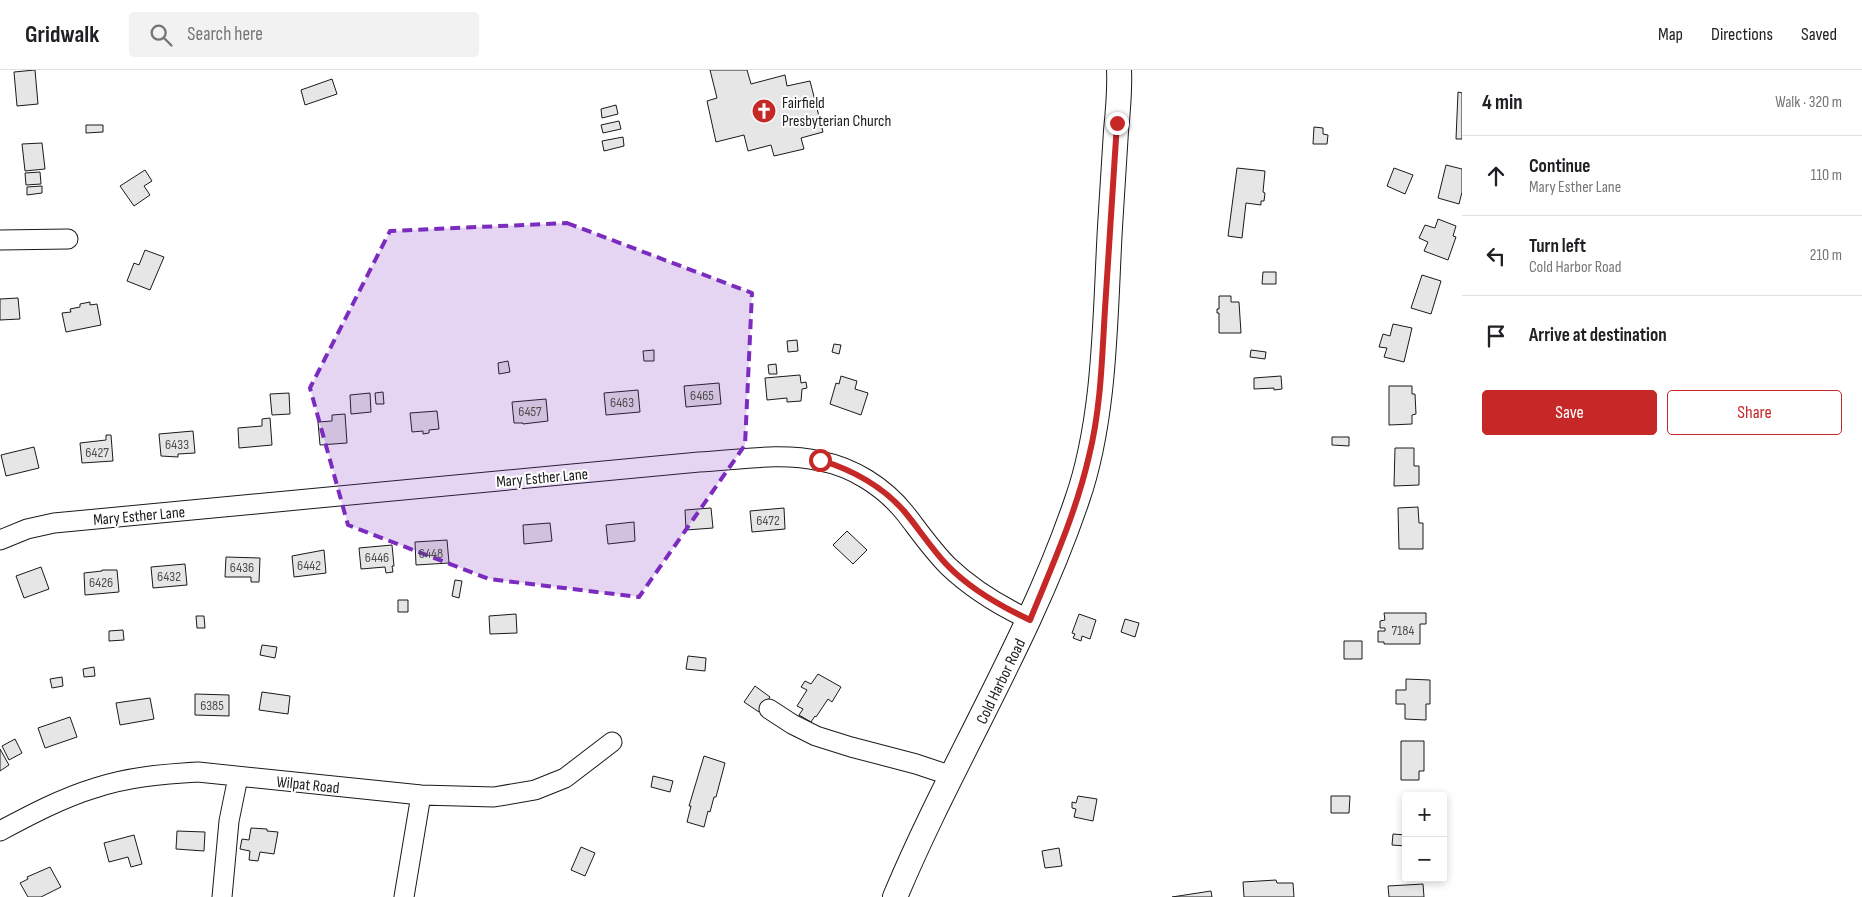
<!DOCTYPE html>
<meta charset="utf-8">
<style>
:root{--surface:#fff;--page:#f2f2f2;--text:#202124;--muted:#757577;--line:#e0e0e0;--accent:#c62828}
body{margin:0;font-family:"Sofia Sans Condensed",sans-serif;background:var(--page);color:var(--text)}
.controls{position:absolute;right:15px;bottom:15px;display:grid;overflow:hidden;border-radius:5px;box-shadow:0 2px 8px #0003}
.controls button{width:45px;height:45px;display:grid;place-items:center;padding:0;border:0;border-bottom:1px solid var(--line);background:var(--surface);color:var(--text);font:25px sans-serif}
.stop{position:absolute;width:15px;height:15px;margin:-11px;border:4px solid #c62828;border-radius:50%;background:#fff}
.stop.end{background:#c62828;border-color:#fff;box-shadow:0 1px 5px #0008}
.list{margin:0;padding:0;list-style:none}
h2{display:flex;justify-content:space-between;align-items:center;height:65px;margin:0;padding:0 20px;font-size:21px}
h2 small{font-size:16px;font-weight:400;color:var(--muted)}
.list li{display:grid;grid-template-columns:32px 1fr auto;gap:15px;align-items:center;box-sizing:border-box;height:80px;padding:0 20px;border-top:1px solid var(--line)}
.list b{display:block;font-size:19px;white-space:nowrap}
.list p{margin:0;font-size:16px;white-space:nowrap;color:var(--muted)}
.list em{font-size:16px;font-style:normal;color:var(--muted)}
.actions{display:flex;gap:10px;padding:15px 20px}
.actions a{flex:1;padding:11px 0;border:1px solid var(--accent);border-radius:5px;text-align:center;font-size:18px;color:var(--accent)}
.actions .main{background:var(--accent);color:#fff}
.icon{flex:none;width:28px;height:28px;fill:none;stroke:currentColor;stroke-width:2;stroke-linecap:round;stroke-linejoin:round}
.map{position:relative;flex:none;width:1462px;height:827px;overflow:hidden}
header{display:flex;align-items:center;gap:30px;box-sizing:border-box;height:70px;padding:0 25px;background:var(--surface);border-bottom:1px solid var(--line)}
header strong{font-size:24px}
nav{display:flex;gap:28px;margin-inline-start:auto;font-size:18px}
.search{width:350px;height:45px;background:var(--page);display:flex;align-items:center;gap:12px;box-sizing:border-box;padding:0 18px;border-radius:5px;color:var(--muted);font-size:19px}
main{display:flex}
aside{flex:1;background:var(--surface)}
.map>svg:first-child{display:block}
.building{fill:#e6e6e6;stroke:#1a1a1a}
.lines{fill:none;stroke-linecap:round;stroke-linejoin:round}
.minor-casing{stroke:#1a1a1a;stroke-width:21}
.major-casing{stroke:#1a1a1a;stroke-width:26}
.minor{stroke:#fff;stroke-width:19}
.major{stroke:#fff;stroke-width:24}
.route{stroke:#c62828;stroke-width:6}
.marked{fill:#7b2cbf;fill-opacity:0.2;stroke:#7b2cbf;stroke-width:4;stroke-dasharray:10 6;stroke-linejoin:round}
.labels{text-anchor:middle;stroke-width:4;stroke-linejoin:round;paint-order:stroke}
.number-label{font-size:14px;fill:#4d4d4d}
.poi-label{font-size:16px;fill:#1a1a1a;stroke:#fff;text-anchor:start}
.street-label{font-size:16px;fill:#1a1a1a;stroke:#fff}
</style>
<header>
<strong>Gridwalk</strong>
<div class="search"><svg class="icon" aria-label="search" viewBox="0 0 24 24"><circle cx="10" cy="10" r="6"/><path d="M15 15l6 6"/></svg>Search here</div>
<nav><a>Map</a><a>Directions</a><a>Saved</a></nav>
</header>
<main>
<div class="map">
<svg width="1462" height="827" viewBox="0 0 1462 827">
<rect width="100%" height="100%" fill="#fff"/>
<path class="building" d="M 35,0 L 38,34 L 17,36 L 14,2 Z
M 710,0 L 747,0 L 751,14 L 785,5 L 787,16 L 810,11 L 823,62 L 801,68 L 804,79 L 774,86 L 771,75 L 748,81 L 744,65 L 716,72 L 707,31 L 717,28 Z
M 332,9 L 337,24 L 305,35 L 301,20 Z
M 1458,22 L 1462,23 L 1462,69 L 1456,69 Z
M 616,35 L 618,44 L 602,48 L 601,39 Z
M 619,51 L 621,59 L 603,63 L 601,55 Z
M 86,55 L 103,55 L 103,62 L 86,63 Z
M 1314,57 L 1323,58 L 1323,64 L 1328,65 L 1327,74 L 1313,74 Z
M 623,67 L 624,76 L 604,81 L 602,71 Z
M 42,73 L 45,99 L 25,101 L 22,74 Z
M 1446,95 L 1462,99 L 1462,122 L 1459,134 L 1438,128 Z
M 1237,98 L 1265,101 L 1263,122 L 1265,123 L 1264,131 L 1261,131 L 1261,135 L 1246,133 L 1242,168 L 1228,166 Z
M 1394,98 L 1413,105 L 1405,124 L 1387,116 Z
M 145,100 L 152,111 L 144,116 L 150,125 L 134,136 L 120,116 Z
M 40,102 L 41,114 L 26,115 L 25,103 Z
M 42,116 L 42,123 L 27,125 L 27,117 Z
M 1438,149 L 1456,156 L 1453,166 L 1456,167 L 1448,190 L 1424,181 L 1428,172 L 1419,168 L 1425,155 L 1435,158 Z
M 145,180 L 164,187 L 150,220 L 127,211 L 134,193 L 139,195 Z
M 1263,202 L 1276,202 L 1276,214 L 1262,214 Z
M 1422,205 L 1441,211 L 1431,244 L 1411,238 Z
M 1219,226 L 1231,226 L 1231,232 L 1239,232 L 1241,263 L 1219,263 L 1219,243 L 1217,243 L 1217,239 L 1219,239 Z
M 18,228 L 20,249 L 0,250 L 0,229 Z
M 90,232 L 90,235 L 97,234 L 101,255 L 66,262 L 62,243 L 71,242 L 70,239 L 80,237 L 80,234 Z
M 1393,254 L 1412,258 L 1404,292 L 1384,287 L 1387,278 L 1379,277 L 1383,264 L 1390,266 Z
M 797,270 L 798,281 L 788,282 L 787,271 Z
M 834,274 L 841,275 L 839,284 L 832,282 Z
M 654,280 L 654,291 L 644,291 L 643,281 Z
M 1251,280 L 1266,282 L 1265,289 L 1250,287 Z
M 508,291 L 510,302 L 499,304 L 498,293 Z
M 776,294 L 777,304 L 769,304 L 768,295 Z
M 800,305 L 801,313 L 806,312 L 807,318 L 802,319 L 801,331 L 787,332 L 787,328 L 767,330 L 765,308 Z
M 841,306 L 857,311 L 855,319 L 868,323 L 861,345 L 830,334 L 836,313 L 839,314 Z
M 1281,306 L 1282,319 L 1274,320 L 1274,318 L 1254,319 L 1254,308 Z
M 719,313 L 721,334 L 686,337 L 684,316 Z
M 1389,316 L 1412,316 L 1412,324 L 1415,324 L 1416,344 L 1412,345 L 1412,354 L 1389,355 Z
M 638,320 L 640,342 L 606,345 L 604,323 Z
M 383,322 L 384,334 L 376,334 L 375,323 Z
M 289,323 L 290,344 L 272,345 L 270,324 Z
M 370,323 L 371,342 L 351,344 L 350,325 Z
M 546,329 L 548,351 L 523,354 L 523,353 L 514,353 L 512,332 Z
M 437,341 L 439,359 L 429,360 L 429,363 L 423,364 L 423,361 L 412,362 L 410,343 Z
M 345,344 L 347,373 L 320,375 L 318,352 L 332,351 L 332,345 Z
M 270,348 L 272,375 L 239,378 L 238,358 L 262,356 L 262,349 Z
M 193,361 L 195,383 L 178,384 L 178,387 L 161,386 L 159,364 Z
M 106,365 L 111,365 L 113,391 L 82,393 L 80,373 L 106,370 Z
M 1332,367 L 1349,367 L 1349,376 L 1332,375 Z
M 34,377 L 39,398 L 6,406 L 1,385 Z
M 1395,378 L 1414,378 L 1414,396 L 1419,396 L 1419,415 L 1394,416 Z
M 1418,437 L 1419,453 L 1423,453 L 1423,479 L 1399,479 L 1398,438 Z
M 711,438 L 713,458 L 686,460 L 685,440 Z
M 784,438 L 785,459 L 752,462 L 750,441 Z
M 634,452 L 635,471 L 608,474 L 606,455 Z
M 550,453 L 552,471 L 524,474 L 523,455 Z
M 847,461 L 867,480 L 853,494 L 833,475 Z
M 447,470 L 449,493 L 416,495 L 415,472 Z
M 392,475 L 394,496 L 392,496 L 393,502 L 386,503 L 385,497 L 361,499 L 359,478 Z
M 324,480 L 326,503 L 294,507 L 292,486 Z
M 226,487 L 260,488 L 259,512 L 251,512 L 251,507 L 225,507 Z
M 185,494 L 187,515 L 153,518 L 151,497 Z
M 41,497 L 49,519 L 24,528 L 16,506 Z
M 102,500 L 117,500 L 119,522 L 85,525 L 84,503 L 102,501 Z
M 455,510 L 462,511 L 459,528 L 452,526 Z
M 398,530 L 408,530 L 408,542 L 398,542 Z
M 1384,543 L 1426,543 L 1426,554 L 1420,554 L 1420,574 L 1384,574 L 1384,572 L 1378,572 L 1378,561 L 1385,561 L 1385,558 L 1380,558 L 1380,551 L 1385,550 Z
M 516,544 L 517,563 L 490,564 L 489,546 Z
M 1079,544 L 1096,550 L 1090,569 L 1082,566 L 1081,571 L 1073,568 L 1075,564 L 1072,563 Z
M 196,546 L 204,546 L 205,558 L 197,558 Z
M 1125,549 L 1139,553 L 1135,567 L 1121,562 Z
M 123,560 L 124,570 L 109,571 L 109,561 Z
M 1344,571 L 1362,571 L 1362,589 L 1344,589 Z
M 262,575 L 277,577 L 275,588 L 260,585 Z
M 688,586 L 706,588 L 705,601 L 686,599 Z
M 94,597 L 95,606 L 84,607 L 83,599 Z
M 818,604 L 841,617 L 832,632 L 828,629 L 816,647 L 815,646 L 811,652 L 799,645 L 803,639 L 797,636 L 807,620 L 801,617 L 805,611 L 811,614 Z
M 62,607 L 63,616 L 52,618 L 50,609 Z
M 1406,609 L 1430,610 L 1430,634 L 1426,634 L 1426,650 L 1405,649 L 1405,634 L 1396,634 L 1396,620 L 1406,620 Z
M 755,616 L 770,627 L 759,642 L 744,632 Z
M 262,622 L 290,626 L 288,644 L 259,640 Z
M 195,624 L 229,625 L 229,646 L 195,645 Z
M 150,628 L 154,649 L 120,655 L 116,633 Z
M 70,647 L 77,667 L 45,678 L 38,658 Z
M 15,669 L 22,683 L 9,690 L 2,676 Z
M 1401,671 L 1424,671 L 1424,701 L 1419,701 L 1419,710 L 1401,710 Z
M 0,679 L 9,695 L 0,701 Z
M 704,686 L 725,693 L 716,727 L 714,727 L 710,742 L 708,741 L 704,757 L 687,752 L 691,736 L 689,736 Z
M 653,706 L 673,711 L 670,722 L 651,717 Z
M 1078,726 L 1097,729 L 1093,751 L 1074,747 L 1076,739 L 1072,738 L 1072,732 L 1076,733 Z
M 1331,726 L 1350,726 L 1349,743 L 1331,743 Z
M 251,758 L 267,759 L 267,761 L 278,762 L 274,784 L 260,782 L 258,791 L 249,790 L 250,781 L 240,779 L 242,769 L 249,770 Z
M 177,761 L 205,762 L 204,781 L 176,779 Z
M 1393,764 L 1406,765 L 1406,776 L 1392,775 Z
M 134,765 L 142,794 L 131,797 L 128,787 L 109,792 L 104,773 Z
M 581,777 L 595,783 L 585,806 L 571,800 Z
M 1059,778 L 1062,796 L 1045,798 L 1042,781 Z
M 50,797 L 61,817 L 41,827 L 28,827 L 20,813 L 28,809 L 27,807 Z
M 1276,810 L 1277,813 L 1293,813 L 1294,827 L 1244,827 L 1243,812 Z
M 1423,814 L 1424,827 L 1389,827 L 1388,816 Z
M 1211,821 L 1212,827 L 1172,827 Z"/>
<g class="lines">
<defs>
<path id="minor" d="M 0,170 L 68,169
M 0,470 L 27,459 L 54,453 L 699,392 C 738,390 781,382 820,391 C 853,397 884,417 905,443 C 919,461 932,480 948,496 C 972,519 1000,536 1030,550
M 769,639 L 792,654 L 816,666 L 851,677 L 916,694 L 952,706
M 0,761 C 30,745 62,728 95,718 C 128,707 163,704 198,702 L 421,725 L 494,727 L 535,720 L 565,708 L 612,672
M 222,827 L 229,751 L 238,707
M 404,827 L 421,725"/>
<path id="major" d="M 895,827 C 951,693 1030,569 1077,430 C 1106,347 1105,244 1110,157 C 1112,125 1114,93 1116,61 C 1118,41 1120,20 1119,0"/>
</defs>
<use href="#minor" class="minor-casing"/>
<use href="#major" class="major-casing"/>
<use href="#minor" class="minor"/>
<use href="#major" class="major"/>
</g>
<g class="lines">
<path class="route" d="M 820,390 C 853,400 881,415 904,441 C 919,459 931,478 947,495 C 970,519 1000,536 1030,550 C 1052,496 1076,443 1089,386 C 1101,338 1102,287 1105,239 C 1109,177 1113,115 1117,53"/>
</g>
<path class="marked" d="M 567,153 L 752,223 L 745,375 L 639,527 L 489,509 L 348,455 L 310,318 L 390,161 Z"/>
<defs>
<symbol id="church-disc" viewBox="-11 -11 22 22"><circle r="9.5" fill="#c62828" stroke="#fff"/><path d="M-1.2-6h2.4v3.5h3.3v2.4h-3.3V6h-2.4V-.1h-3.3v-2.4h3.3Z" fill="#fff"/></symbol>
</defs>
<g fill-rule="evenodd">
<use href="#church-disc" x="750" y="27" width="28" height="28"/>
</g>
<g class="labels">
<g class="number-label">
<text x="702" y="330">6465</text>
<text x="622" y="337">6463</text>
<text x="530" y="346">6457</text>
<text x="177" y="379">6433</text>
<text x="97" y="387">6427</text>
<text x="768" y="455">6472</text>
<text x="431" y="488">6448</text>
<text x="377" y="492">6446</text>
<text x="309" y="500">6442</text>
<text x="242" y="502">6436</text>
<text x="169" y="511">6432</text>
<text x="101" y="517">6426</text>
<text x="1403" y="565">7184</text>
<text x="212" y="640">6385</text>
</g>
<g class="poi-label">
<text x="782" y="38">Fairfield<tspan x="782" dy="18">Presbyterian Church</tspan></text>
</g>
<g class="street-label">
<text transform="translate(542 407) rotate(-5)" y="6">Mary Esther Lane</text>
<text transform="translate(139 445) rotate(-5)" y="6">Mary Esther Lane</text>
<text transform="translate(1000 611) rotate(-64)" y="6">Cold Harbor Road</text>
<text transform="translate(308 714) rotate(6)" y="6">Wilpat Road</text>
</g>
</g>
</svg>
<div class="controls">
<button>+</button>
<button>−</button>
</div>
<div class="stop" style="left:820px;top:390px"></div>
<div class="stop end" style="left:1117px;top:53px"></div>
</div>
<aside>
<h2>4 min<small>Walk · 320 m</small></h2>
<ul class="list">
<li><svg class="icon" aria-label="ahead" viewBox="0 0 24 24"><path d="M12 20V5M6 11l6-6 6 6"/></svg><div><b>Continue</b><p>Mary Esther Lane</p></div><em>110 m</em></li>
<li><svg class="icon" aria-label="left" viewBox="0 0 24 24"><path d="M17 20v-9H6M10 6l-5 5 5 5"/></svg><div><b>Turn left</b><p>Cold Harbor Road</p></div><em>210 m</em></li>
<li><svg class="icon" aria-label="arrive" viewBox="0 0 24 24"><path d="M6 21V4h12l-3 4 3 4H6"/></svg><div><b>Arrive at destination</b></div></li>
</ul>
<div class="actions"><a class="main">Save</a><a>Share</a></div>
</aside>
</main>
